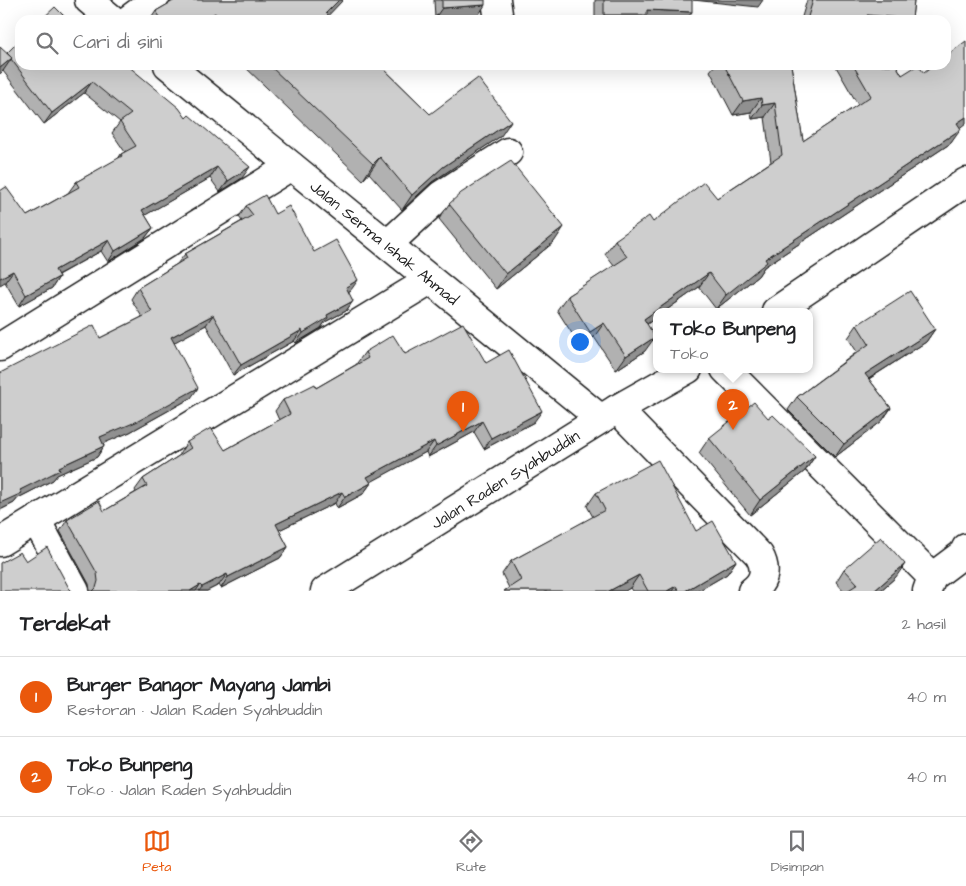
<!DOCTYPE html>
<html lang="id">
<meta charset="utf-8">
<style>
:root{--surface:#fff;--page:#f2f2f2;--text:#202124;--muted:#757577;--line:#e0e0e0;--accent:#ea580c}
body{margin:0;font-family:"Architects Daughter",sans-serif;background:var(--page);color:var(--text)}
.you{position:absolute;left:579px;top:341px;width:18px;height:18px;margin:-12px;border:4px solid #fff;border-radius:50%;background:#1a73e8;box-shadow:0 0 0 8px #1a73e833}
.badge{display:grid;place-items:center;width:32px;height:32px;border-radius:50%;background:var(--accent);color:#fff;font-size:16px;font-weight:700}
.pin{position:absolute;translate:-50% -41px;filter:drop-shadow(0 1px 2px #0008)}
.pin::after{content:'';position:absolute;top:26px;width:18px;height:15px;background:inherit;clip-path:polygon(0 0,100% 0,50% 100%)}
.popup{position:absolute;left:653px;top:308px;width:160px;height:65px;box-sizing:border-box;display:grid;place-content:center;border-radius:10px;background:var(--surface);filter:drop-shadow(0 1px 4px #0005);font-size:16px;white-space:nowrap;color:var(--muted)}
.popup b{font-size:19px;color:var(--text)}
.popup::after{content:'';position:absolute;left:50%;top:100%;margin-left:-10px;border:10px solid transparent;border-top-color:var(--surface)}
.list{margin:0;padding:0;list-style:none}
h2{display:flex;justify-content:space-between;align-items:center;height:65px;margin:0;padding:0 20px;font-size:21px}
h2 small{font-size:16px;font-weight:400;color:var(--muted)}
.list li{display:grid;grid-template-columns:32px 1fr auto;gap:15px;align-items:center;box-sizing:border-box;height:80px;padding:0 20px;border-top:1px solid var(--line)}
.list b{display:block;font-size:19px;white-space:nowrap}
.list p{margin:0;font-size:16px;white-space:nowrap;color:var(--muted)}
.list em{font-size:16px;font-style:normal;color:var(--muted)}
.icon{flex:none;width:28px;height:28px;fill:none;stroke:currentColor;stroke-width:2;stroke-linecap:round;stroke-linejoin:round}
.map{position:relative;flex:none;width:966px;height:591px;overflow:hidden}
.search{position:absolute;background:var(--surface);box-shadow:0 5px 20px #0002;left:15px;right:15px;top:15px;height:55px;display:flex;align-items:center;gap:12px;box-sizing:border-box;padding:0 18px;border-radius:15px;color:var(--muted);font-size:19px}
.sheet{height:225px;background:var(--surface)}
nav{display:flex;justify-content:space-around;align-items:center;box-sizing:border-box;height:70px;border-top:1px solid var(--line);background:var(--surface);font-size:14px;color:var(--muted)}
nav a{display:grid;justify-items:center;gap:2px}
nav .on{color:var(--accent)}
.map>svg:first-child{display:block}
.lines{fill:none;stroke-linecap:round;stroke-linejoin:round}
.minor-casing{stroke:#1c1c1c;stroke-width:31}
.major-casing{stroke:#1c1c1c;stroke-width:31}
.minor{stroke:#fff;stroke-width:28}
.major{stroke:#fff;stroke-width:28}
.wall{fill:#b1b1b1;stroke:#1c1c1c}
.shaded-wall{fill:#909090;stroke:#1c1c1c}
.building{fill:#cecece;stroke:#1c1c1c}
.labels{text-anchor:middle;stroke-width:4;stroke-linejoin:round;paint-order:stroke}
.street-label{font-size:16px;fill:#1c1c1c;stroke:#fff}
</style>
<div class="map">
<svg width="966" height="591" viewBox="0 0 966 591">
<rect width="100%" height="100%" fill="#fff"/>
<filter id="ink" filterUnits="userSpaceOnUse"><feTurbulence type="fractalNoise" baseFrequency=".02" numOctaves="2"/><feDisplacementMap in="SourceGraphic" scale="10" xChannelSelector="R" yChannelSelector="G"/><feConvolveMatrix kernelMatrix="1 2 1 2 8 2 1 2 1" color-interpolation-filters="sRGB"/></filter>
<g filter="url(#ink)">
<g class="lines">
<defs>
<g id="minor">
<path d="M 89,0 L 113,20"/>
<path d="M 496,0 L 498,14"/>
<path d="M 128,20 L 155,0"/>
<path id="s1" d="M 168,65 L 601,419"/>
<path d="M 388,244 L 441,195 L 508,152"/>
<path d="M 0,347 L 291,166"/>
<path d="M 725,369 L 932,577 L 927,591"/>
<path d="M 617,409 L 759,555 C 767,569 765,581 752,591"/>
<path d="M 36,520 L 75,591"/>
<path d="M 0,542 L 430,280"/>
<path d="M 932,577 L 964,553 L 966,548"/>
</g>
<g id="major">
<path d="M 776,311 L 966,182"/>
<path id="s2" d="M 325,591 L 617,409 L 688,369"/>
</g>
</defs>
<use href="#minor" class="minor-casing"/>
<use href="#major" class="major-casing"/>
<use href="#minor" class="minor"/>
<use href="#major" class="major"/>
</g>
<path class="wall" d="M 175,0 L 343,0 L 328,15 L 333,20 L 150,20 L 156,11 Z
M 434,0 L 485,0 L 478,16 L 435,18 Z
M 595,0 L 692,0 L 686,20 L 595,20 Z
M 807,0 L 914,0 L 912,19 L 912,20 L 801,20 Z
M 7,53 L 116,65 L 186,118 L 242,178 L 220,192 L 210,178 L 145,215 L 153,228 L 145,238 L 108,262 L 101,251 L 58,275 L 59,277 L 52,288 L 19,306 L 5,282 L 27,216 L 68,193 L 76,182 L 118,159 L 121,154 L 125,152 L 112,133 L 120,122 L 84,93 L 44,124 L 3,71 Z
M 243,65 L 380,65 L 430,114 L 501,136 L 432,182 L 402,210 L 369,173 L 363,180 Z
M 715,65 L 791,65 L 803,141 L 858,105 L 835,65 L 896,65 L 902,75 L 960,128 L 951,143 L 764,267 L 758,276 L 716,309 L 699,287 L 665,311 L 657,311 L 657,317 L 647,324 L 645,351 L 616,370 L 594,337 L 580,346 L 557,310 L 567,296 L 614,266 L 605,254 L 615,240 L 653,222 L 717,198 L 771,162 L 765,117 L 752,119 L 751,112 L 733,115 L 710,71 Z
M 449,204 L 554,242 L 496,289 L 439,219 Z
M 246,206 L 275,214 L 314,252 L 351,290 L 348,292 L 353,301 L 346,311 L 325,322 L 321,328 L 296,343 L 294,341 L 233,375 L 206,325 L 174,342 L 191,398 L 130,432 L 103,443 L 104,446 L 97,457 L 57,475 L 53,480 L 18,498 L 14,503 L 0,510 L 0,373 L 100,338 L 142,317 L 131,299 L 138,288 L 177,264 L 185,254 L 242,221 L 239,217 Z
M 857,325 L 935,329 L 926,342 L 869,379 L 891,408 L 882,421 L 835,457 L 788,410 L 797,397 L 857,352 L 848,338 Z
M 365,352 L 405,354 L 486,363 L 534,422 L 484,449 L 474,432 L 428,457 L 426,452 L 370,482 L 371,483 L 363,494 L 337,508 L 335,503 L 279,530 L 288,547 L 280,558 L 221,588 L 219,585 L 207,591 L 90,591 L 89,584 L 60,531 L 67,520 L 104,511 L 136,492 L 135,490 L 143,479 L 180,455 L 180,453 L 187,442 L 225,450 L 279,420 L 275,411 L 283,400 L 316,388 L 357,364 L 357,363 Z
M 709,438 L 815,456 L 805,471 L 750,515 L 699,453 Z
M 596,493 L 696,531 L 736,561 L 727,574 L 698,591 L 632,591 L 630,588 L 625,591 L 504,591 L 509,588 L 502,574 L 511,561 L 593,517 L 587,506 Z
M 844,569 L 896,577 L 880,591 L 844,591 L 836,582 Z"/>
<path class="shaded-wall" d="M 339,0 L 343,0 L 324,20 L 326,13 Z
M 693,0 L 763,0 L 758,7 Z
M 485,5 L 478,16 L 435,18 L 442,8 Z
M 647,10 L 692,12 L 686,20 L 600,20 L 604,15 Z
M 215,13 L 211,20 L 204,20 Z
M 867,15 L 912,19 L 912,20 L 864,20 Z
M 12,58 L 3,71 L 0,74 L 0,68 Z
M 92,82 L 84,93 L 44,124 L 52,113 Z
M 761,98 L 751,112 L 733,115 L 743,101 Z
M 775,103 L 765,117 L 752,119 L 762,105 Z
M 966,117 L 966,123 L 948,137 L 957,123 Z
M 511,121 L 501,136 L 432,182 L 402,210 L 412,195 L 443,167 Z
M 961,129 L 951,143 L 764,267 L 758,276 L 716,309 L 726,295 L 765,259 Z
M 380,157 L 369,173 L 363,180 L 373,164 Z
M 217,167 L 210,178 L 135,221 L 142,210 Z
M 250,167 L 242,178 L 220,192 L 228,181 Z
M 564,227 L 554,242 L 496,289 L 506,274 Z
M 153,228 L 145,238 L 108,262 L 115,251 Z
M 109,240 L 101,251 L 48,280 L 55,270 Z
M 13,271 L 5,282 L 0,285 L 0,278 Z
M 709,273 L 699,287 L 665,311 L 657,311 L 657,317 L 634,333 L 644,319 Z
M 59,277 L 52,288 L 19,306 L 26,295 Z
M 358,280 L 351,290 L 339,297 L 346,287 Z
M 353,301 L 346,311 L 325,322 L 321,328 L 296,343 L 303,333 L 327,315 Z
M 213,315 L 206,325 L 164,348 L 171,337 Z
M 604,323 L 594,337 L 580,346 L 590,332 Z
M 935,329 L 926,342 L 856,387 L 865,374 Z
M 302,330 L 294,341 L 233,375 L 241,365 Z
M 655,337 L 645,351 L 616,370 L 626,356 Z
M 198,388 L 191,398 L 130,432 L 93,448 L 100,437 Z
M 891,408 L 882,421 L 835,457 L 844,444 Z
M 542,411 L 534,422 L 484,449 L 491,438 Z
M 482,421 L 474,432 L 428,457 L 436,446 Z
M 434,441 L 426,452 L 360,488 L 367,477 Z
M 104,446 L 97,457 L 57,475 L 53,480 L 18,498 L 14,503 L 0,510 L 0,503 L 20,490 L 59,467 Z
M 815,456 L 805,471 L 750,515 L 760,500 Z
M 371,483 L 363,494 L 337,508 L 345,497 Z
M 342,492 L 335,503 L 269,535 L 276,524 Z
M 288,547 L 280,558 L 221,588 L 228,577 Z
M 736,561 L 727,574 L 698,591 L 685,591 Z
M 905,564 L 896,577 L 880,591 L 874,591 Z
M 227,574 L 219,585 L 207,591 L 199,591 L 202,587 Z
M 639,575 L 630,588 L 625,591 L 609,591 Z
M 200,585 L 196,591 L 190,591 Z
M 676,586 L 672,591 L 667,591 Z"/>
<path class="building" d="M 175,0 L 339,0 L 326,13 L 333,20 L 222,20 L 215,13 L 204,20 L 162,20 L 156,11 Z
M 442,0 L 485,0 L 485,5 L 442,8 Z
M 604,0 L 692,0 L 692,12 L 647,10 L 647,15 L 604,15 Z
M 813,0 L 914,0 L 912,19 L 867,15 L 870,20 L 807,20 Z
M 55,7 L 68,20 L 41,20 Z
M 20,40 L 20,65 L 116,65 L 116,66 L 117,65 L 127,65 L 179,108 L 186,118 L 189,115 L 250,167 L 228,181 L 217,167 L 142,210 L 153,228 L 115,251 L 109,240 L 55,270 L 59,277 L 26,295 L 13,271 L 0,278 L 0,191 L 6,187 L 27,216 L 79,187 L 76,182 L 122,156 L 121,154 L 136,146 L 120,122 L 131,114 L 92,82 L 52,113 L 11,59 L 12,58 L 7,53 Z
M 966,41 L 966,117 L 957,123 L 961,129 L 765,259 L 767,262 L 726,295 L 709,273 L 644,319 L 655,337 L 626,356 L 604,323 L 590,332 L 567,296 L 627,257 L 615,240 L 649,216 L 653,222 L 704,182 L 717,198 L 782,155 L 775,103 L 762,105 L 761,98 L 743,101 L 724,65 L 791,65 L 803,141 L 871,96 L 853,65 L 896,65 L 902,75 L 918,65 L 924,73 L 934,65 L 946,65 L 946,56 Z
M 0,47 L 12,58 L 0,68 Z
M 269,65 L 380,65 L 430,114 L 478,78 L 511,121 L 443,167 L 412,195 L 380,157 L 373,164 Z
M 511,161 L 564,227 L 506,274 L 449,204 L 461,193 Z
M 265,195 L 275,214 L 289,206 L 314,252 L 336,240 L 358,280 L 346,287 L 353,301 L 327,315 L 328,318 L 303,333 L 302,330 L 241,365 L 213,315 L 171,337 L 198,388 L 138,421 L 100,437 L 104,446 L 59,467 L 60,470 L 20,490 L 22,493 L 0,503 L 0,373 L 94,325 L 100,338 L 152,312 L 138,288 L 187,258 L 185,254 L 253,215 L 246,206 Z
M 910,291 L 935,329 L 865,374 L 891,408 L 844,444 L 797,397 L 869,344 L 857,325 Z
M 463,323 L 486,363 L 509,350 L 542,411 L 491,438 L 482,421 L 436,446 L 434,441 L 367,477 L 371,483 L 345,497 L 342,492 L 276,524 L 288,547 L 228,577 L 227,574 L 202,587 L 200,585 L 190,591 L 93,591 L 96,588 L 98,581 L 97,573 L 67,520 L 99,501 L 104,511 L 147,486 L 143,479 L 191,448 L 187,442 L 211,428 L 225,450 L 290,414 L 283,400 L 315,384 L 316,388 L 368,358 L 365,352 L 393,335 L 405,354 Z
M 754,402 L 768,418 L 773,415 L 815,456 L 760,500 L 709,438 Z
M 658,460 L 696,531 L 713,521 L 736,561 L 685,591 L 679,591 L 676,586 L 667,591 L 648,591 L 639,575 L 609,591 L 504,591 L 521,580 L 511,561 L 605,510 L 596,493 Z
M 881,537 L 905,564 L 874,591 L 847,591 L 858,584 L 844,569 Z
M 47,547 L 69,588 L 72,591 L 0,591 L 0,563 L 20,552 L 26,561 Z"/>
</g>
<g class="labels">
<g class="street-label">
<text dy="6" stroke="none"><textPath href="#s1" startOffset="280">Jalan Serma Ishak Ahmad</textPath></text>
<text dy="6" stroke="none"><textPath href="#s2" startOffset="212">Jalan Raden Syahbuddin</textPath></text>
</g>
</g>
</svg>
<div class="you"></div>
<div class="pin badge" style="left:463px;top:432px">1</div>
<div class="pin badge" style="left:733px;top:430px">2</div>
<div class="popup"><b>Toko Bunpeng</b>Toko</div>
<div class="search"><svg class="icon" aria-label="search" viewBox="0 0 24 24"><circle cx="10" cy="10" r="6"/><path d="M15 15l6 6"/></svg>Cari di sini</div>
</div>
<section class="sheet">
<h2>Terdekat<small>2 hasil</small></h2>
<ul class="list">
<li><span class="badge">1</span><div><b>Burger Bangor Mayang Jambi</b><p>Restoran · Jalan Raden Syahbuddin</p></div><em>40 m</em></li>
<li><span class="badge">2</span><div><b>Toko Bunpeng</b><p>Toko · Jalan Raden Syahbuddin</p></div><em>40 m</em></li>
</ul>
</section>
<nav>
<a class="on"><svg class="icon" aria-label="map" viewBox="0 0 24 24"><path d="M3 6l6-2 6 2 6-2v14l-6 2-6-2-6 2zM9 4v14M15 6v14"/></svg>Peta</a>
<a><svg class="icon" aria-label="directions" viewBox="0 0 24 24"><path d="M12 3l9 9-9 9-9-9zM9 14v-3h6M13 9l2 2-2 2"/></svg>Rute</a>
<a><svg class="icon" aria-label="saved" viewBox="0 0 24 24"><path d="M7 4h10v16l-5-4-5 4z"/></svg>Disimpan</a>
</nav>
